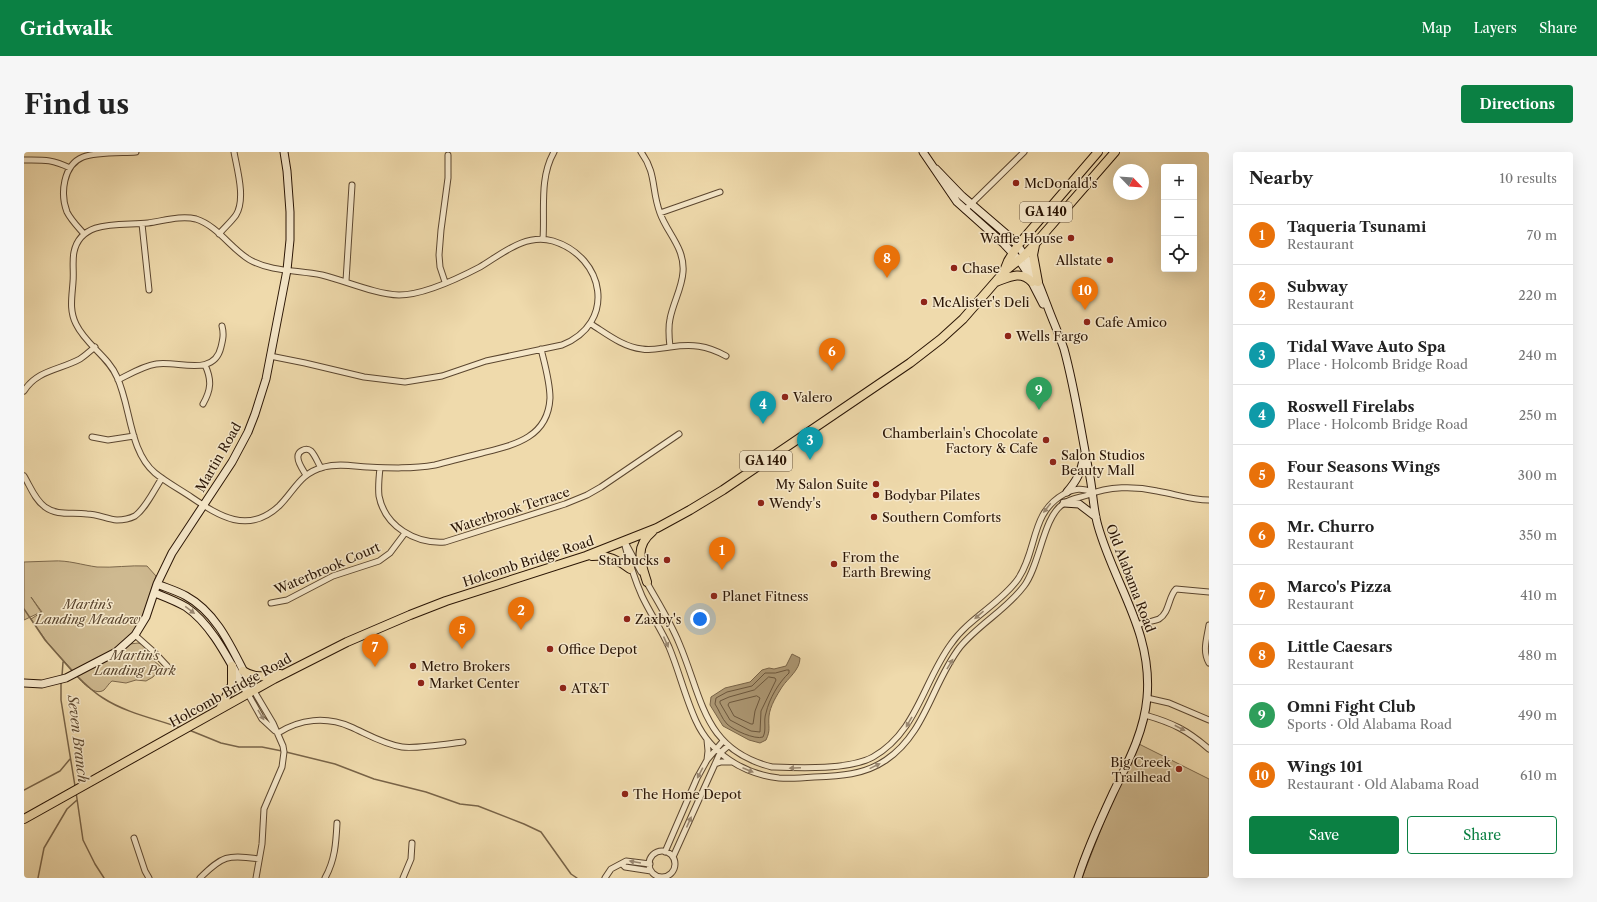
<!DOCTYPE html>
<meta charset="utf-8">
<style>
:root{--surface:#fff;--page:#f6f6f6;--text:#222;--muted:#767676;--line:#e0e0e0;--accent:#0b8043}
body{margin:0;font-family:"Libre Caslon Text",serif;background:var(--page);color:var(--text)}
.controls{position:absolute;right:12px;top:12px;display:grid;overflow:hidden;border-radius:4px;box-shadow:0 4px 16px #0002}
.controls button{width:36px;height:36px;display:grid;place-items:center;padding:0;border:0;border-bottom:1px solid var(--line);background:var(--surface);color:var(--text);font:20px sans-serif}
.compass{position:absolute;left:1089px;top:12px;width:36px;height:36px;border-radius:50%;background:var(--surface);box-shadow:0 4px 16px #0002;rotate:115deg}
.you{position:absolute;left:676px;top:467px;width:14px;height:14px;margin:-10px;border:3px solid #fff;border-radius:50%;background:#1a73e8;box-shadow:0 0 0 6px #1a73e833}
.badge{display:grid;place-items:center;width:26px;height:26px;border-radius:50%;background:var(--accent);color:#fff;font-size:13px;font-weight:700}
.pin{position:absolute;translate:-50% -33px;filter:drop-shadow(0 1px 2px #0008)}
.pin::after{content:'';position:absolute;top:21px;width:14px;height:12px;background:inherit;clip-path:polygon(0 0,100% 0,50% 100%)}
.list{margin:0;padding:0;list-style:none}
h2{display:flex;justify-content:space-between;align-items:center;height:52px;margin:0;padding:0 16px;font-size:17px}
h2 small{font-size:13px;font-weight:400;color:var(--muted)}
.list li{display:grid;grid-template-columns:26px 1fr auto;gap:12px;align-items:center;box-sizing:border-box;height:60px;padding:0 16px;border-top:1px solid var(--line)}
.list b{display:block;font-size:15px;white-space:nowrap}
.list p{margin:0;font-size:13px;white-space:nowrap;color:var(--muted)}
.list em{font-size:13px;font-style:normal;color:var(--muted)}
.actions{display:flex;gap:8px;padding:12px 16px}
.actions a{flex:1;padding:9px 0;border:1px solid var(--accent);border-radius:4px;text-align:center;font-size:14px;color:var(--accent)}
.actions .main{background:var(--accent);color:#fff}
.icon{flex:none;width:22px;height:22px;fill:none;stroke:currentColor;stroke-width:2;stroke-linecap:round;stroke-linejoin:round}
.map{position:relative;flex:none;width:1185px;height:726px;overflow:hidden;border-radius:4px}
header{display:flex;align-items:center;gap:24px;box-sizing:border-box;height:56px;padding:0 20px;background:var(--accent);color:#fff}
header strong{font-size:19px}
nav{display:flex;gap:22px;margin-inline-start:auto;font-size:14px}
.intro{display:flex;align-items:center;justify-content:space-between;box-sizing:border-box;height:96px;padding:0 24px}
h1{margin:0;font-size:28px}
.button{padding:10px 18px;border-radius:4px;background:var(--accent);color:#fff;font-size:14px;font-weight:700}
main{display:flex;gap:24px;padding:0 24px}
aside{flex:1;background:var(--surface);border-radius:4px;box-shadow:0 4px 16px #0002}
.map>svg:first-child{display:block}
.green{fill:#ceb990;stroke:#7c674a}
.water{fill:#ac9773;stroke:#786347}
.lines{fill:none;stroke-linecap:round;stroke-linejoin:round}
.shore{stroke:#6b563c;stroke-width:1}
.stream{stroke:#786347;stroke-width:1.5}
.street-casing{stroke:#5b462f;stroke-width:7}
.secondary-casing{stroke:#2a1505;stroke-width:9}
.primary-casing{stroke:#2a1505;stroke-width:10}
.street{stroke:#f5e7c9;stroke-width:5}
.secondary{stroke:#f5e7c9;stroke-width:7}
.primary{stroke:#efdaac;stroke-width:8}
.oneway{fill:#9a8871}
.poi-dot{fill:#8f2418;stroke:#f5e7c9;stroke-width:1.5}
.labels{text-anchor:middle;stroke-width:3;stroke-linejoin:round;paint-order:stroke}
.shield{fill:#f5e7c9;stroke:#675440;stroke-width:1}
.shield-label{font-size:12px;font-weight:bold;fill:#2a1505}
.poi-label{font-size:13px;fill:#2a1505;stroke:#f5e7c9;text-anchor:start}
.street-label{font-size:13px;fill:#2a1505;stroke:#f5e7c9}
.park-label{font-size:13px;font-style:italic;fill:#5b462f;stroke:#f5e7c9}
.water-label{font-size:14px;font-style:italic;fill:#5e4931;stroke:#f5e7c9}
</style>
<header>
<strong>Gridwalk</strong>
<nav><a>Map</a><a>Layers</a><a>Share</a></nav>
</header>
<div class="intro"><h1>Find us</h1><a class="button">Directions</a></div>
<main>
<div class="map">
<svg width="1185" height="726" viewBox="0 0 1185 726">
<rect width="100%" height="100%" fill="#efdaac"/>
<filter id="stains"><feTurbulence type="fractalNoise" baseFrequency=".005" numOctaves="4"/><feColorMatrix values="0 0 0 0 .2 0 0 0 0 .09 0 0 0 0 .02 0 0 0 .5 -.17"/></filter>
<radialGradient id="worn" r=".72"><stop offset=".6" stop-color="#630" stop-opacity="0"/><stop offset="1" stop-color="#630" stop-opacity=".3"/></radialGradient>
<path class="green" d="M 29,409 C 44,408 58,413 73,415 C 89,416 106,413 123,414 L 132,424 C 124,445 118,478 99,493 C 84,503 66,511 50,520 L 23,490 L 7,467 L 18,460 L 7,445 L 17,460 L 0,468 L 0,410 Z
M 114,491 L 118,492 L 131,504 L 128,507 L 137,515 L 129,525 L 122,529 L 112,528 L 102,531 L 88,529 C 85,531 83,535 80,538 C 70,545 56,528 51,522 L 106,492 Z
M 1115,592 L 1185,627 L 1185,726 L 1058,726 L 1083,662 Z"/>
<path class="water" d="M 768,502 L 776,506 C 776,518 764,526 758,535 C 753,543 746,554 745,564 C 744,576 747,577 742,588 L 736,591 L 725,588 L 699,574 L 686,553 L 687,545 L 701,536 L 726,530 L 738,518 L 745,516 L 750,517 L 762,514 Z"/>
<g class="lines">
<path class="shore" d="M 763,518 L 765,518 L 765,521 C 755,530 745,547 742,561 C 739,569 743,577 739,585 C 731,588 709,578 703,572 C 698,567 695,558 691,552 L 692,546 L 703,540 L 728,534 L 741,521 L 751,521 Z
M 745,525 L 751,526 L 752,528 L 737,559 L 736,580 L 727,579 L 706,568 L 696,551 L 696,549 L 705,545 L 730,538 Z
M 733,544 L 736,546 L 731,559 L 729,572 L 727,572 L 710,564 L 704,553 L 705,551 Z"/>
<path class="stream" d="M 0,457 L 21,488 L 49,520
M 38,524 L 39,510
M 53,524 C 61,532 69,540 79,546 C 102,561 132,567 157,576
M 37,530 L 37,548 L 51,634
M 165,578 L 197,591 L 215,595 L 238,595 L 258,599
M 262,600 L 311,612 L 350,627 L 402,640 L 436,652 L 454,654 L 500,672 L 517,680 L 547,722 L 553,726
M 0,638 L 36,619 L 46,607
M 52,640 L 59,688 L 71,712 L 80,726
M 14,726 L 20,696 L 43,657 L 53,648"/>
<defs>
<path id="street" d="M 617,0 C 633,22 627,37 636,61 C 643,81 661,96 659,120 C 658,136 649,151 646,167 C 644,176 645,186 646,195
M 0,8 C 20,8 27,7 46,16
M 941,58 L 1000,0
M 636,61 L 696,40
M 118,72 L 125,138
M 60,82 C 54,75 47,68 43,60 C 36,42 39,13 59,5 C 71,0 98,1 112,0
M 195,82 C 200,76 207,70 212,63 C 222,47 213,17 210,0
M 519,87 C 521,59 515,26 530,0
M 322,129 L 328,33
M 421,130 L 416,115 L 415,103 L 417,78 L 424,26 L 424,3
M 567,172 C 583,182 599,195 618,197 C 628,199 637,196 646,195 C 668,192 682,193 702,204
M 246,204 L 281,211 L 340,225 L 381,230 L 418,224 L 462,209 L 538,193 C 593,171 581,105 529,89 C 501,81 478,102 456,115 C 435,126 399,143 375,143 C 351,142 322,129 298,123 C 274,118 248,120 226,108 C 207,97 194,74 172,67 C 157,63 139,69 124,71 C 99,74 57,66 50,100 C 48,109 50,120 49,130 C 48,145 45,158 52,172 C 62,193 84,204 93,225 C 107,255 105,299 131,321 C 142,330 155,337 167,345 C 195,364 224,383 255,354 C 271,338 276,321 300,315 C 314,311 329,314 343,315 C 366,316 388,317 411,313 C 426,309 442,305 458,301 C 490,293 524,286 526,246 C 526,230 521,213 517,197
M 94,228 C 106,222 119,214 132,212 C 153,208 190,226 197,195 C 199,187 200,182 198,174
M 0,239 C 13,218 36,218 56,207 C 61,204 66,199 71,195
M 179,252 C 187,238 188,228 181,213
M 68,285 L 84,288 L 110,284
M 356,316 C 355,325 354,335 355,344 C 361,375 392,392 421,390 L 541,352 L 563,343 L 577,335 L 655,282
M 282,323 C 279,318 274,311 274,306 C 273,299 282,295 287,299 C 291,303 294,311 297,316
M 0,324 C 6,334 11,348 21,355 C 33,364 48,360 63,362 C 73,362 83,367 93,368 C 99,368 105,367 111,364 C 122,356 130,338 138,326
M 600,390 C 605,409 610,426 618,444 C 626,461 637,477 645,495 C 655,519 661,545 672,569 C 687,602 720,622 755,626 C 767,627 779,626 790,625 C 816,624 840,623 862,608 C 902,581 908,531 936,495 C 955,472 982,458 1000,434 C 1016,413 1019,365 1039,352 C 1047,346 1055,346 1064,343 C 1084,334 1111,334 1133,339 C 1151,342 1167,348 1185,348
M 602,392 L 617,420
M 622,429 C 633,449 646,469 655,491 C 679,547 679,598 748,615 C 776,616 825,618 849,605 C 893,580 899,530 927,492 C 945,466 976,452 994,427 C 1014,397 1006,361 1040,342 C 1051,336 1058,336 1069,340
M 247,451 L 263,448 L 309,424 L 355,409 L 366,401 L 381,381
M 1113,473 C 1119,471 1130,469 1135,467 C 1146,460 1144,445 1152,437 L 1185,440
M 1185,473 C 1183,486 1178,499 1185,511
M 111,483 L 130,500 L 144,515
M 230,539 L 249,571 L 259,594 L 260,600 L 258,615 L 240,657 L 238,692 L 232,726
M 224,542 L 238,567 L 251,579
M 1123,546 L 1145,551 L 1185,568
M 1121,563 C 1149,571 1163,578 1185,597
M 254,581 C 276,567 302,564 327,575 C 343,582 359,592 378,595 C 392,597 423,592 439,590
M 683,588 L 684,599 L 683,608
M 691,612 L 697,610 L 707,610
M 110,686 L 121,719 L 125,726
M625 712a13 13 0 1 1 26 0a13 13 0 1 1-26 0Z
M 641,700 L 673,626 L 683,608 L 699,589
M 649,705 L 691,612 L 696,601 L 704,594
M 598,712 L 601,715 L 627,719
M 176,726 C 198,704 204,702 235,707
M 301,726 C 311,708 312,691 313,671
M 379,726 L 387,707 L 388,691
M 581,726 L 587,717 L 602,709 L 626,712"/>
<path id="secondary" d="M 899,0 L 933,50 L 980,92 L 995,108 L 1001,117 L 1019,152
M 912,17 L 938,44 L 988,87 C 1007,108 1013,127 1023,153 C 1028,167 1035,182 1040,197 C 1051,237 1057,280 1065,320 C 1069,338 1069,357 1074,374 C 1091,434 1129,480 1123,546 C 1120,580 1104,610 1089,641 C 1076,669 1063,697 1054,726
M 1043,340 C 1054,327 1057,320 1060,303
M 1040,351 L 1055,352 L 1072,365
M 133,432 C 143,436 153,439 162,444 C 197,463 211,505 230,539
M 131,441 C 141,445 152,449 162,455 C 189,473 207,513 224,542
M 0,531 L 18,532 L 42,526 L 92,500 L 111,483 L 122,465 L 133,432 L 148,401 L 208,310 L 224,280 L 231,262 L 242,227 L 263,118 L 266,88 L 266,60 L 263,19 L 260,0"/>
<path id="primary" d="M 1011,93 L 1009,103 L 1014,130
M 980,119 L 984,109 L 994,93 L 1074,0
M 972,130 C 985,125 997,118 1008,130
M 568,404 C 583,402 595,408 606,417
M 623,430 C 617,411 610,395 628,380
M 219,519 C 231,527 242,524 256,522
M 196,557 L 208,533 L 208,514
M 0,667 L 250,527 L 323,490 L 386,463 L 422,449 L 562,404 L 633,376 L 666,358 L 699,338 L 886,211 L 917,187 L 939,167 L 980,120 L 1001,103 L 1011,92 L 1091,0"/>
</defs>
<use href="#street" class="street-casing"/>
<use href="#secondary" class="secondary-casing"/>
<use href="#primary" class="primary-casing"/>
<use href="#street" class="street"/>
<use href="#secondary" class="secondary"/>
<use href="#primary" class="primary"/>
</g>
<defs><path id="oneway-solid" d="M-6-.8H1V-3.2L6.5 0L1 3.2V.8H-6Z"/></defs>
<g class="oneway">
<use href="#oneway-solid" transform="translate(1023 356) rotate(128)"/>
<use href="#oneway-solid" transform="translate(166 458) rotate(37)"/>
<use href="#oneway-solid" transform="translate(955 463) rotate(139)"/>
<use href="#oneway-solid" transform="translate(642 490) rotate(66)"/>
<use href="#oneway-solid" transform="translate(926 512) rotate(-59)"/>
<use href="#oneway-solid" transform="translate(237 563) rotate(59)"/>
<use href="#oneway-solid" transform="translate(885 570) rotate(120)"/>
<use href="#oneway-solid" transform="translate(1156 576) rotate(28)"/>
<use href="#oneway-solid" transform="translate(851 614) rotate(-26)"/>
<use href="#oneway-solid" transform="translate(771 616) rotate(178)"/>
<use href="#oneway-solid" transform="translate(724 618) rotate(23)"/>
<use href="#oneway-solid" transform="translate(676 621) rotate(118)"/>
<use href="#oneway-solid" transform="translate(665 670) rotate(-66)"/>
<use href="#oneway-solid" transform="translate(611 710) rotate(-170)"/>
</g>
<g class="poi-dot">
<circle cx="992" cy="31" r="4"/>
<circle cx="1047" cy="86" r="4"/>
<circle cx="1086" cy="108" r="4"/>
<circle cx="930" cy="116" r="4"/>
<circle cx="900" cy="150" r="4"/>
<circle cx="1063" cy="170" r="4"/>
<circle cx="984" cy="184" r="4"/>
<circle cx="761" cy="245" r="4"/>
<circle cx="1022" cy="288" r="4"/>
<circle cx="1029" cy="310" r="4"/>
<circle cx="852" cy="332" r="4"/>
<circle cx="852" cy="343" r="4"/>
<circle cx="737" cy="351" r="4"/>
<circle cx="850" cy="365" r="4"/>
<circle cx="643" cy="408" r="4"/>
<circle cx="810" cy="412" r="4"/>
<circle cx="690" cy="444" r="4"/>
<circle cx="603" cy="467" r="4"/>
<circle cx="526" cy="497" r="4"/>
<circle cx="389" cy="514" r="4"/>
<circle cx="397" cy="531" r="4"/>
<circle cx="539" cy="536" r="4"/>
<circle cx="1155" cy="617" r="4"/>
<circle cx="601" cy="642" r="4"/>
</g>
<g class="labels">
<g class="shield">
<rect x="996" y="50" width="52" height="20" rx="3"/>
<rect x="716" y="299" width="52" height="20" rx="3"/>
</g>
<g class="shield-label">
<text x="1022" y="64">GA 140</text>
<text x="742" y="313">GA 140</text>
</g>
<g class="poi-label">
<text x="1000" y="36">McDonald's</text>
<text x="1039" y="91" text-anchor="end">Waffle House</text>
<text x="1078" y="113" text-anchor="end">Allstate</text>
<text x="938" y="121">Chase</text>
<text x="908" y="155">McAlister's Deli</text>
<text x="1071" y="175">Cafe Amico</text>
<text x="992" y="189">Wells Fargo</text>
<text x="769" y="250">Valero</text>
<text x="1014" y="286" text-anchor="end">Chamberlain's Chocolate<tspan x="1014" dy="15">Factory &amp; Cafe</tspan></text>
<text x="1037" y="308">Salon Studios<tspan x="1037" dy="15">Beauty Mall</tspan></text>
<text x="844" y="337" text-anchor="end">My Salon Suite</text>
<text x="860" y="348">Bodybar Pilates</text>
<text x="745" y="356">Wendy's</text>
<text x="858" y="370">Southern Comforts</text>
<text x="818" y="410">From the<tspan x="818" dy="15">Earth Brewing</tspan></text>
<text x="635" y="413" text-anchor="end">Starbucks</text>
<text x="698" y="449">Planet Fitness</text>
<text x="611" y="472">Zaxby's</text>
<text x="534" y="502">Office Depot</text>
<text x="397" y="519">Metro Brokers</text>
<text x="405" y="536">Market Center</text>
<text x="547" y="541">AT&amp;T</text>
<text x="1147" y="615" text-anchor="end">Big Creek<tspan x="1147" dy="15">Trailhead</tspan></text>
<text x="609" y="647">The Home Depot</text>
</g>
<g class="street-label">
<text transform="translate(194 305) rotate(-60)" y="5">Martin Road</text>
<text transform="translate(486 358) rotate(-18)" y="5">Waterbrook Terrace</text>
<text transform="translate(504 409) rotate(-18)" y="5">Holcomb Bridge Road</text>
<text transform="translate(303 416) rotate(-23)" y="5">Waterbrook Court</text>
<text transform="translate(1107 426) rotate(69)" y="5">Old Alabama Road</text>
<text transform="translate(206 538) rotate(-29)" y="5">Holcomb Bridge Road</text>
</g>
<g class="park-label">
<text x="64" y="457">Martin's<tspan x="64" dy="15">Landing Meadow</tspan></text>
<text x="111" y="508">Martin's<tspan x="111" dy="15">Landing Park</tspan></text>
</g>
<g class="water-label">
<text transform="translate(54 587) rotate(83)" y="5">Seven Branch</text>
</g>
</g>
<rect width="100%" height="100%" filter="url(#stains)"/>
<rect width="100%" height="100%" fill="url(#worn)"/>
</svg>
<div class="controls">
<button>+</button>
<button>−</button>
<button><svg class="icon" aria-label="locate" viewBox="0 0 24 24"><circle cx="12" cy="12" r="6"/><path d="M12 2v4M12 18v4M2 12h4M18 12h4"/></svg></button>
</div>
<svg class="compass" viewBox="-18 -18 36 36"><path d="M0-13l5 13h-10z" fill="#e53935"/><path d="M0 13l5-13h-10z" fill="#767676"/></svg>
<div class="you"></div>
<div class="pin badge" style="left:698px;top:418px;background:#e8710a">1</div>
<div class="pin badge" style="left:497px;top:478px;background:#e8710a">2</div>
<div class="pin badge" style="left:786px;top:308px;background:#0f9aa8">3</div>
<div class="pin badge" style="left:739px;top:272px;background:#0f9aa8">4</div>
<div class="pin badge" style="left:438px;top:497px;background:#e8710a">5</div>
<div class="pin badge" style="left:808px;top:219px;background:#e8710a">6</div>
<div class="pin badge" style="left:351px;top:515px;background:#e8710a">7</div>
<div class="pin badge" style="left:863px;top:126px;background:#e8710a">8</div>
<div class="pin badge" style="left:1015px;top:258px;background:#2e9e5b">9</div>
<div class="pin badge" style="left:1061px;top:158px;background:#e8710a">10</div>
</div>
<aside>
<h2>Nearby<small>10 results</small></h2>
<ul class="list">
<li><span class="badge" style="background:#e8710a">1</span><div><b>Taqueria Tsunami</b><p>Restaurant</p></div><em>70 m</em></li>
<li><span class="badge" style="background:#e8710a">2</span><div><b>Subway</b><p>Restaurant</p></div><em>220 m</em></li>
<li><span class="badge" style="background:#0f9aa8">3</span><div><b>Tidal Wave Auto Spa</b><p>Place · Holcomb Bridge Road</p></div><em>240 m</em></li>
<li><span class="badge" style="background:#0f9aa8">4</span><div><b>Roswell Firelabs</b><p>Place · Holcomb Bridge Road</p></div><em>250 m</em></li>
<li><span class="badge" style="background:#e8710a">5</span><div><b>Four Seasons Wings</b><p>Restaurant</p></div><em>300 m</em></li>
<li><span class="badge" style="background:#e8710a">6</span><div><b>Mr. Churro</b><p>Restaurant</p></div><em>350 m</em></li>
<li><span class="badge" style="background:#e8710a">7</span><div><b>Marco's Pizza</b><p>Restaurant</p></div><em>410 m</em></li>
<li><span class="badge" style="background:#e8710a">8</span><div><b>Little Caesars</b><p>Restaurant</p></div><em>480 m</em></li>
<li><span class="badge" style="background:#2e9e5b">9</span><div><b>Omni Fight Club</b><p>Sports · Old Alabama Road</p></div><em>490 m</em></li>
<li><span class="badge" style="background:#e8710a">10</span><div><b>Wings 101</b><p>Restaurant · Old Alabama Road</p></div><em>610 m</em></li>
</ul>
<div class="actions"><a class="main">Save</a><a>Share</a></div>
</aside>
</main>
